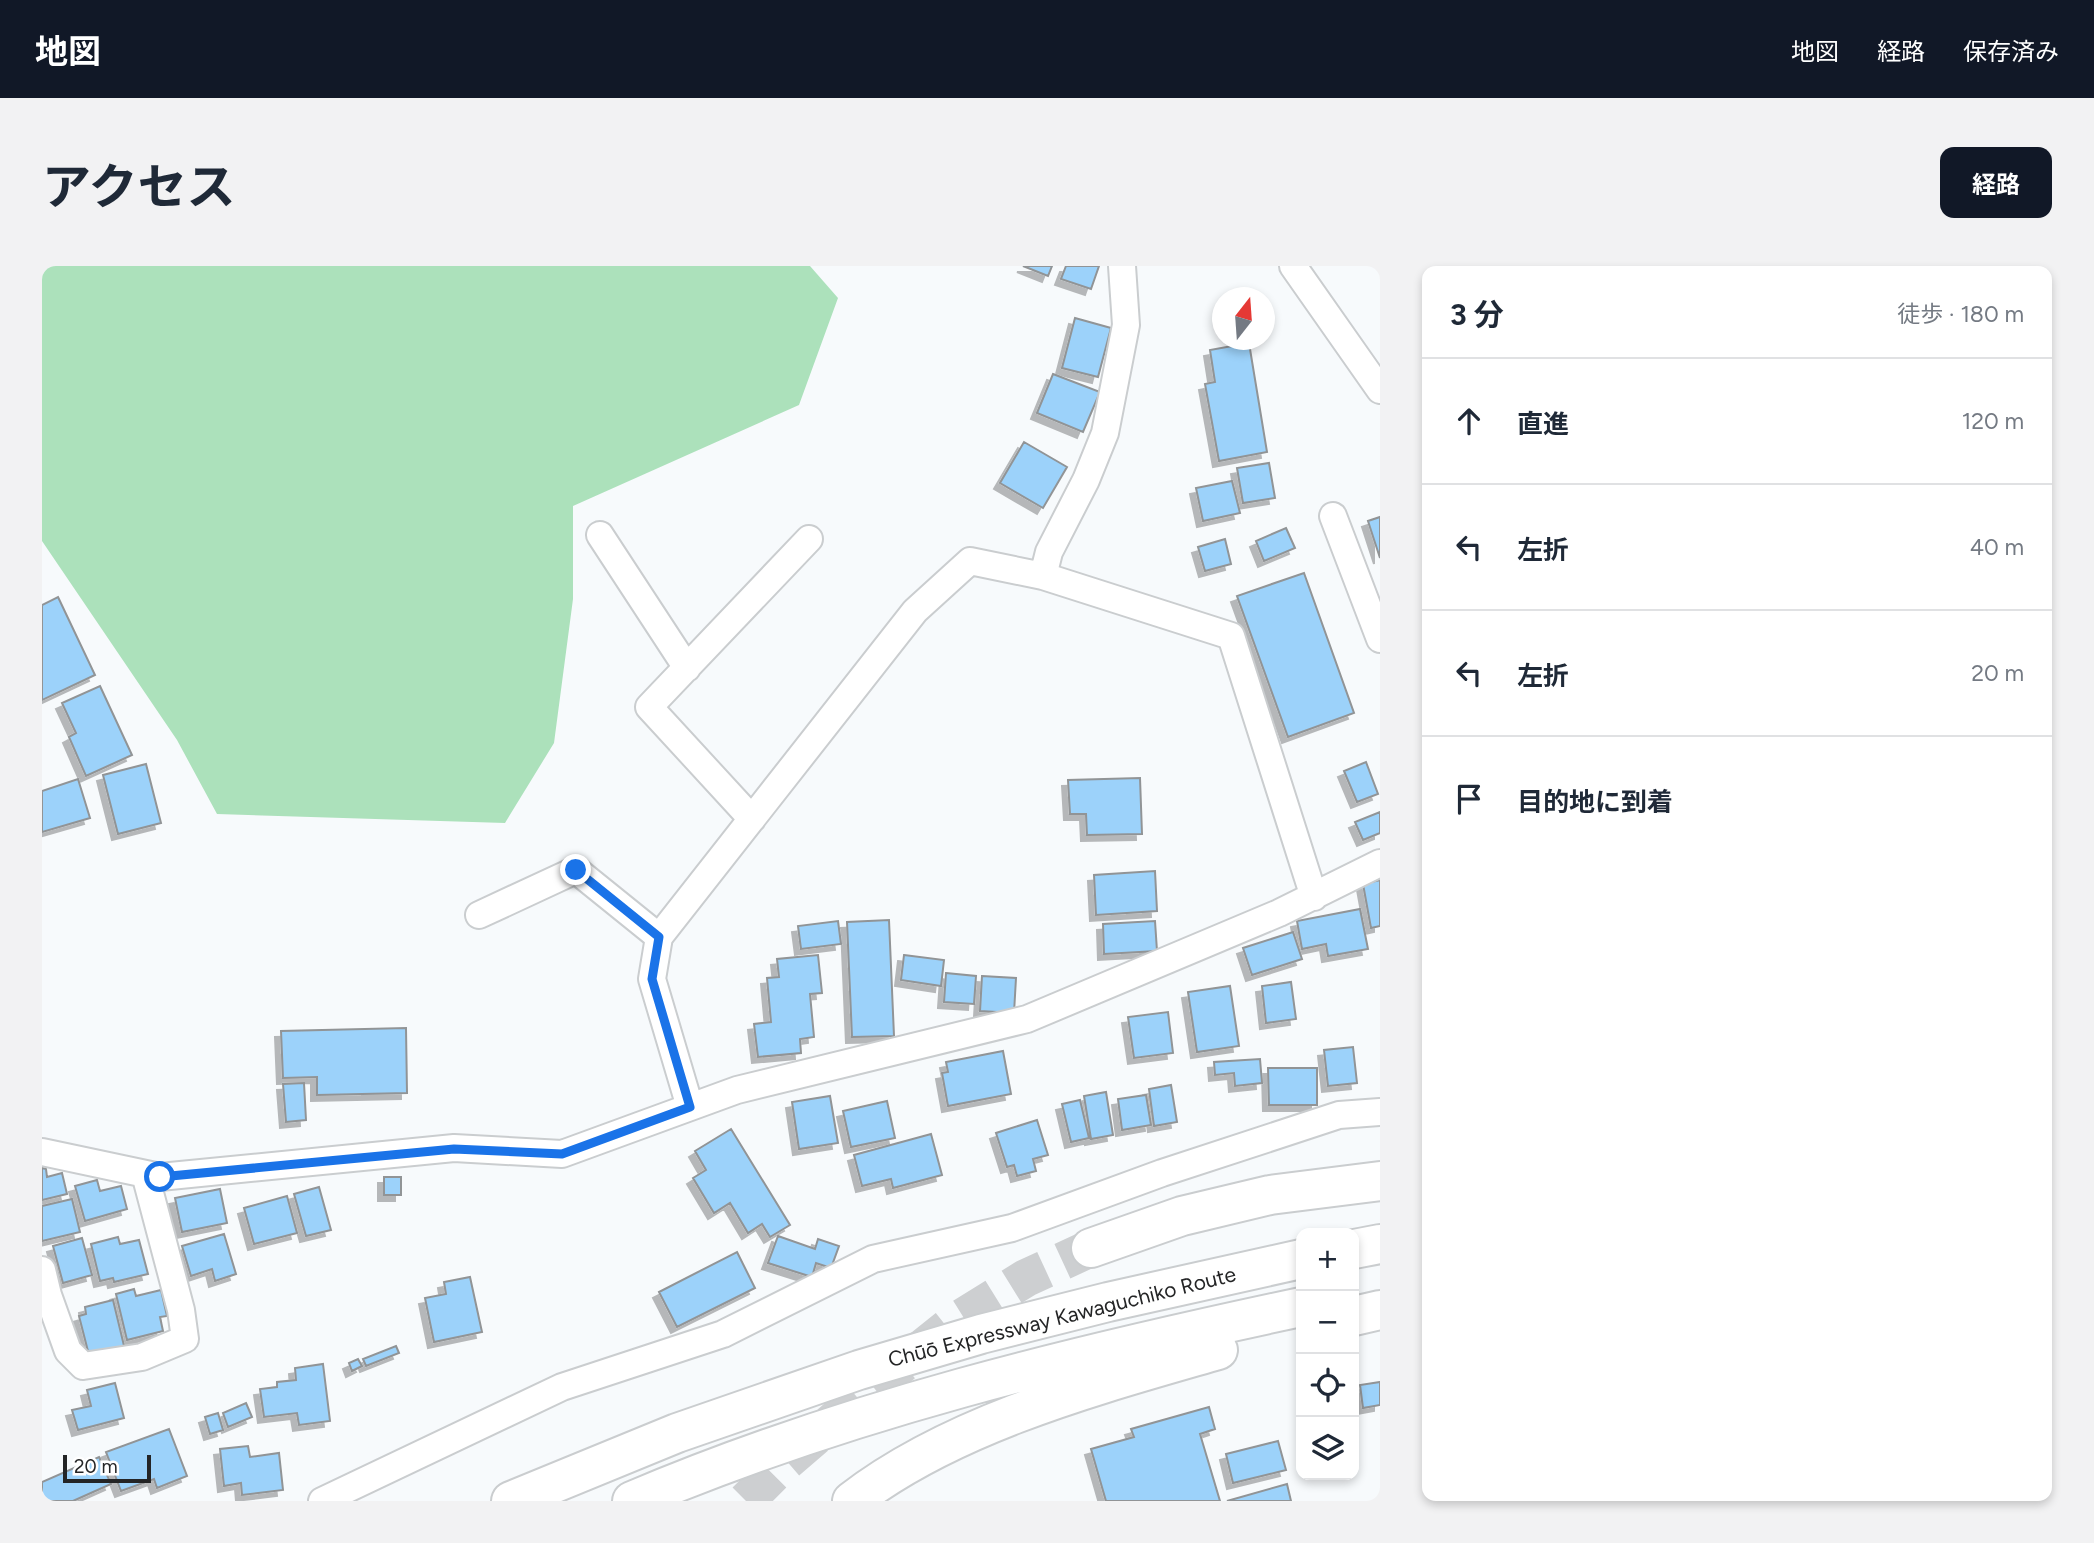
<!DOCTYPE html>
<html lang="ja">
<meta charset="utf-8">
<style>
:root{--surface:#fff;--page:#f2f2f3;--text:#1f2937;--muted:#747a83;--line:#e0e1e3;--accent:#111827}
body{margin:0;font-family:Figtree,"Noto Sans JP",sans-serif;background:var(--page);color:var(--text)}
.controls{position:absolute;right:21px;bottom:21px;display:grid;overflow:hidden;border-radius:14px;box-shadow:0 4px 10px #0003}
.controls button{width:63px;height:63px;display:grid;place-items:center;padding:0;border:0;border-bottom:2px solid var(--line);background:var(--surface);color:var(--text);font:35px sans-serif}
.compass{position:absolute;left:1170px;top:21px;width:63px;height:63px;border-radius:50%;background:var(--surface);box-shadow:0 4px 10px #0003;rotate:17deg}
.scale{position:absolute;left:21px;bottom:18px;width:88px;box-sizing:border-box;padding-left:7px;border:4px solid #242526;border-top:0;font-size:19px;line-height:24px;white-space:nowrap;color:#242526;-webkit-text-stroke:5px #fff;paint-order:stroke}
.stop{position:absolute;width:21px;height:21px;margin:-16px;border:5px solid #1a73e8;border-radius:50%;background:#fff}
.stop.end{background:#1a73e8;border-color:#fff;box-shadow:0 2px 7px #0008}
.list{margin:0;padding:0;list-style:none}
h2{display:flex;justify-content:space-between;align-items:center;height:91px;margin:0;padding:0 28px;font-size:30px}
h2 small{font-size:23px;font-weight:400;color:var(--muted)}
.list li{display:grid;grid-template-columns:46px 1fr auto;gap:21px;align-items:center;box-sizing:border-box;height:126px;padding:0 28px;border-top:2px solid var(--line)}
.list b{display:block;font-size:26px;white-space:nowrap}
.list em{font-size:23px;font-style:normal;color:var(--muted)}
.icon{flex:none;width:38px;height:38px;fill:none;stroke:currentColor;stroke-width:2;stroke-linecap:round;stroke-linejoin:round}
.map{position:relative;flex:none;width:1338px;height:1235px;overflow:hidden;border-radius:14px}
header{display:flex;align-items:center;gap:42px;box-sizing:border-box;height:98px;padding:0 35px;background:var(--accent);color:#fff}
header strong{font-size:33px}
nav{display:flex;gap:38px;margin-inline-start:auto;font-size:24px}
.intro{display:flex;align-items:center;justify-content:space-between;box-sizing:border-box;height:168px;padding:0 42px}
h1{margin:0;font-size:49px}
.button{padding:18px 32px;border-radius:14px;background:var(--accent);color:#fff;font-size:24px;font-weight:700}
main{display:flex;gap:42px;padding:0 42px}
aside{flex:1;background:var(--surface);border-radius:14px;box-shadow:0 4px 10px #0003}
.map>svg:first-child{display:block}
.green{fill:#ace1bb}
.building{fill:#9cd2fa;stroke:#919496;stroke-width:2;filter:url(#shadow)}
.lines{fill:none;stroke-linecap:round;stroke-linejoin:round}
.highway-tunnel{stroke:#cdcfd1;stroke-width:38;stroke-dasharray:38 19;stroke-linecap:butt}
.street-casing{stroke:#cacdcf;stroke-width:30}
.highway-casing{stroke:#cacdcf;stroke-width:42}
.street{stroke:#fff;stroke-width:26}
.highway{stroke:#fff;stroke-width:38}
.route{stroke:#1a73e8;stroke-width:9}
.labels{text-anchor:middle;stroke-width:6;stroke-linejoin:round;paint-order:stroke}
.street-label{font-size:21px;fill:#242526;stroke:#fff}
</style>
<header>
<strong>地図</strong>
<nav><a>地図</a><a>経路</a><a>保存済み</a></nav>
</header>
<div class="intro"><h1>アクセス</h1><a class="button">経路</a></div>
<main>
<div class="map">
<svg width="1338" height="1235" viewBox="0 0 1338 1235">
<defs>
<filter id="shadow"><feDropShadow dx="-6" dy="6" stdDeviation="0" flood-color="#0004"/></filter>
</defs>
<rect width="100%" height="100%" fill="#f7fafc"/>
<path class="green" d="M 0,0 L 768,0 L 796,32 L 757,139 L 531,240 L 531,333 L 512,477 L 463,557 L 175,548 L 135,474 L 0,275 Z"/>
<path class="building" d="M 981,0 L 1010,0 L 1006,10 Z
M 1024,0 L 1057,0 L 1049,23 L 1019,13 Z
M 1033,52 L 1069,62 L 1056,111 L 1020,102 Z
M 1207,77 L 1225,186 L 1177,195 L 1163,118 L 1173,116 L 1168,84 Z
M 1011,108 L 1058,126 L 1041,166 L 995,147 Z
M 982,176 L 1025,201 L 1001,242 L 958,217 Z
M 1227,197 L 1233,232 L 1201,237 L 1195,202 Z
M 1190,215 L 1198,247 L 1161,255 L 1154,222 Z
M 1338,251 L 1338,292 L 1326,255 Z
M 1244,262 L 1253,282 L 1222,295 L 1214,275 Z
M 1183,273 L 1189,298 L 1163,305 L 1156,281 Z
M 1262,307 L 1312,447 L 1246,471 L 1195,330 Z
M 16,331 L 53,409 L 0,434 L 0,339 Z
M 58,420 L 90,489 L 44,510 L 27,471 L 34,467 L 20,437 Z
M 1324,496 L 1336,528 L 1315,536 L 1302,505 Z
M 104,498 L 119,557 L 76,568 L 61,509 Z
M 1098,512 L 1100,568 L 1045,569 L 1044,548 L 1028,548 L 1026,514 Z
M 36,513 L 48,552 L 0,566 L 0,525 Z
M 1338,546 L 1338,567 L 1321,574 L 1313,556 Z
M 1113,605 L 1115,645 L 1054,649 L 1052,609 Z
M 1338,614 L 1338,660 L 1329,662 L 1321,618 Z
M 1318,643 L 1326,683 L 1286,690 L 1284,678 L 1260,683 L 1255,655 Z
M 847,654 L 852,770 L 810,771 L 805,656 Z
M 796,655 L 799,678 L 759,683 L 756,660 Z
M 1113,655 L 1115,685 L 1062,688 L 1061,658 Z
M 1251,666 L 1260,693 L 1210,709 L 1201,682 Z
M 776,689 L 780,727 L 768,728 L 772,771 L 758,773 L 759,787 L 716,791 L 712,758 L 729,756 L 725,712 L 737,711 L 735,693 Z
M 862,689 L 902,694 L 899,720 L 859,714 Z
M 904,707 L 934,710 L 932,738 L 902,736 Z
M 940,710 L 974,712 L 972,747 L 938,745 Z
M 1249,716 L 1254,753 L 1224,757 L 1220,720 Z
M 1188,720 L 1197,780 L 1155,786 L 1146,726 Z
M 1126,746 L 1131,787 L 1092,792 L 1086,751 Z
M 364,762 L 365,827 L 275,829 L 275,811 L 241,812 L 239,765 Z
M 1311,781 L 1315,817 L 1286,820 L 1282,784 Z
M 961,785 L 969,828 L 906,840 L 900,807 L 906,806 L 904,796 Z
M 1218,793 L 1220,817 L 1193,820 L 1192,807 L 1173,809 L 1172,796 Z
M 1226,802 L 1275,802 L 1275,839 L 1227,839 Z
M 262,817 L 264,854 L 244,856 L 241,818 Z
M 1129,819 L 1135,856 L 1112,860 L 1107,823 Z
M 1064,826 L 1071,869 L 1049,873 L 1042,830 Z
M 1104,829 L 1109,859 L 1080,864 L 1076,833 Z
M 788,830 L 796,877 L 757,883 L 750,836 Z
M 1038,834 L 1047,872 L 1029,876 L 1020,838 Z
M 845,835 L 853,872 L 809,881 L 801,845 Z
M 995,854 L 1006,889 L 991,893 L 994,905 L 975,910 L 972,899 L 965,901 L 954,867 Z
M 689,863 L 748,959 L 728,971 L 720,958 L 706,967 L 688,937 L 672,947 L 651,912 L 664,904 L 653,885 Z
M 889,868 L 900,909 L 851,922 L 849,913 L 820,920 L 812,889 Z
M 0,902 L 4,903 L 5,911 L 20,907 L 25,928 L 0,934 Z
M 342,911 L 359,911 L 359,929 L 342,929 Z
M 55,914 L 58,925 L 79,920 L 85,943 L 43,955 L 33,920 Z
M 277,921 L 289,964 L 264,970 L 252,928 Z
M 178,923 L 185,957 L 140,966 L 133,932 Z
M 245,930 L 255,967 L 212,978 L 202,942 Z
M 30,933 L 38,966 L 0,975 L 0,940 Z
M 182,968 L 194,1008 L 173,1015 L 170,1003 L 149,1010 L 140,980 Z
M 736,970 L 773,983 L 776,973 L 797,980 L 789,1002 L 774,997 L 770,1011 L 726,997 Z
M 76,971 L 78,978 L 97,974 L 106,1008 L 72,1016 L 71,1012 L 58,1015 L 49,978 Z
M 40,972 L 50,1009 L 21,1017 L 11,980 Z
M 695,986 L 713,1022 L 635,1061 L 617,1026 Z
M 428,1011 L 440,1066 L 392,1076 L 383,1032 L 404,1028 L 402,1016 Z
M 92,1023 L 94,1030 L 119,1024 L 125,1050 L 118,1051 L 121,1065 L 85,1074 L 74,1028 Z
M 71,1034 L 83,1084 L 48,1093 L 37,1050 L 44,1048 L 43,1041 Z
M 354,1080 L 357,1087 L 324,1100 L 321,1093 Z
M 316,1093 L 320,1100 L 310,1105 L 307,1097 Z
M 281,1098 L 288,1155 L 257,1159 L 255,1147 L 222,1151 L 218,1123 L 235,1121 L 235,1116 L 254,1114 L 253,1102 Z
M 1338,1116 L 1338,1139 L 1321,1142 L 1318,1119 Z
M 73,1117 L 82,1152 L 36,1164 L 30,1144 L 49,1140 L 45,1124 Z
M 204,1137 L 210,1151 L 186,1161 L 181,1147 Z
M 1167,1141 L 1173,1163 L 1158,1168 L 1178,1235 L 1064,1235 L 1049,1183 L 1092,1171 L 1089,1163 Z
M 176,1147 L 181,1164 L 168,1168 L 163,1151 Z
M 127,1163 L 145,1210 L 115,1222 L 112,1213 L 79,1225 L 64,1186 Z
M 1236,1175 L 1244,1204 L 1191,1217 L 1184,1188 Z
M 206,1180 L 208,1191 L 237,1187 L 241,1224 L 200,1229 L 199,1217 L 182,1220 L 178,1183 Z
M 57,1191 L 69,1218 L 31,1235 L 0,1235 L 0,1216 Z
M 1245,1218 L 1249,1235 L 1185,1235 Z"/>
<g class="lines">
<path class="highway-tunnel" d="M 704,1235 L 738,1201 L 824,1127 L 913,1056 L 984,1012 L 1049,982"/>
<defs>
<path id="street" d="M 1080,0 L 1084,59 L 1063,167 L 1044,214 L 1007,286 L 1001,310 L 1189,370 L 1272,631
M 1251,0 L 1338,124
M 1291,250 L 1338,373
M 558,269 L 645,402
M 710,553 L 607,441 L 767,273
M 437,649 L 534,604 L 617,671 L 610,713 L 648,841
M 617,671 L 873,345 L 928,295 L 1001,310
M 0,886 L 118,911 L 412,882 L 520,888 L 695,824 L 985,753 L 1237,647 L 1338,597
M 0,1004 L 6,1029 L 26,1085 L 41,1100 L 100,1091 L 143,1073 L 139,1044 L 103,908
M 280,1235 L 520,1121 L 681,1068 L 831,993 L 970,962 L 1120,907 L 1297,849 L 1338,846"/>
<path id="highway" d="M 1049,982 L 1140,950 L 1228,929 L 1338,915
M 1312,983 L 1338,978
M 1312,1050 L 1338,1044
M 469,1235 L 635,1167 L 817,1104 L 939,1068 L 1066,1036 L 1259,993
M 590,1235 C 804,1144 1033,1089 1259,1041
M 810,1235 C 911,1157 1055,1119 1176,1084"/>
</defs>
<use href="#street" class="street-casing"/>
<use href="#highway" class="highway-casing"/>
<use href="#street" class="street"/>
<use href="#highway" class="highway"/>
</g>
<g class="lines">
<path class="route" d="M 118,911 L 412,883 L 520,888 L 648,841 L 610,713 L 617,671 L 534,604"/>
</g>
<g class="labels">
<g class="street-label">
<text transform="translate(1020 1051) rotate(-14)" y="7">Chūō Expressway Kawaguchiko Route</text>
</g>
</g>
</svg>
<div class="controls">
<button>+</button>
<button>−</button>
<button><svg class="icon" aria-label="locate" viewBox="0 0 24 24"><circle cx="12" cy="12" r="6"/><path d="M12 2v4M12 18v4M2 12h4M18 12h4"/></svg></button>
<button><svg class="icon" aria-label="layers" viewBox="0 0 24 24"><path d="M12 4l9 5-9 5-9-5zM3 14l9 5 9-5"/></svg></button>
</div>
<svg class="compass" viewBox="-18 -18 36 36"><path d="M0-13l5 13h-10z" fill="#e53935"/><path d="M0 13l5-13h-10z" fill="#747a83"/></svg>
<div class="scale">20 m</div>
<div class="stop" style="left:118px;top:911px"></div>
<div class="stop end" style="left:534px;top:604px"></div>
</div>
<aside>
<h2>3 分<small>徒歩 · 180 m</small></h2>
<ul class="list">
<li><svg class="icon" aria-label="ahead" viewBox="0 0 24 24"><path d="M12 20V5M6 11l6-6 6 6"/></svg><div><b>直進</b></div><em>120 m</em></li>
<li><svg class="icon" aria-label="left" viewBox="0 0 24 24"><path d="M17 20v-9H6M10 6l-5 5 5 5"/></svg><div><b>左折</b></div><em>40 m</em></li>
<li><svg class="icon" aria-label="left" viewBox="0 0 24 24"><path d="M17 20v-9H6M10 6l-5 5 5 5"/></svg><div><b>左折</b></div><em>20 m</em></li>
<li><svg class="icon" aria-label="arrive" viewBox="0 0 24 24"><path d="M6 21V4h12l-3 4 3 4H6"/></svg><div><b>目的地に到着</b></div></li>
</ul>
</aside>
</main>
